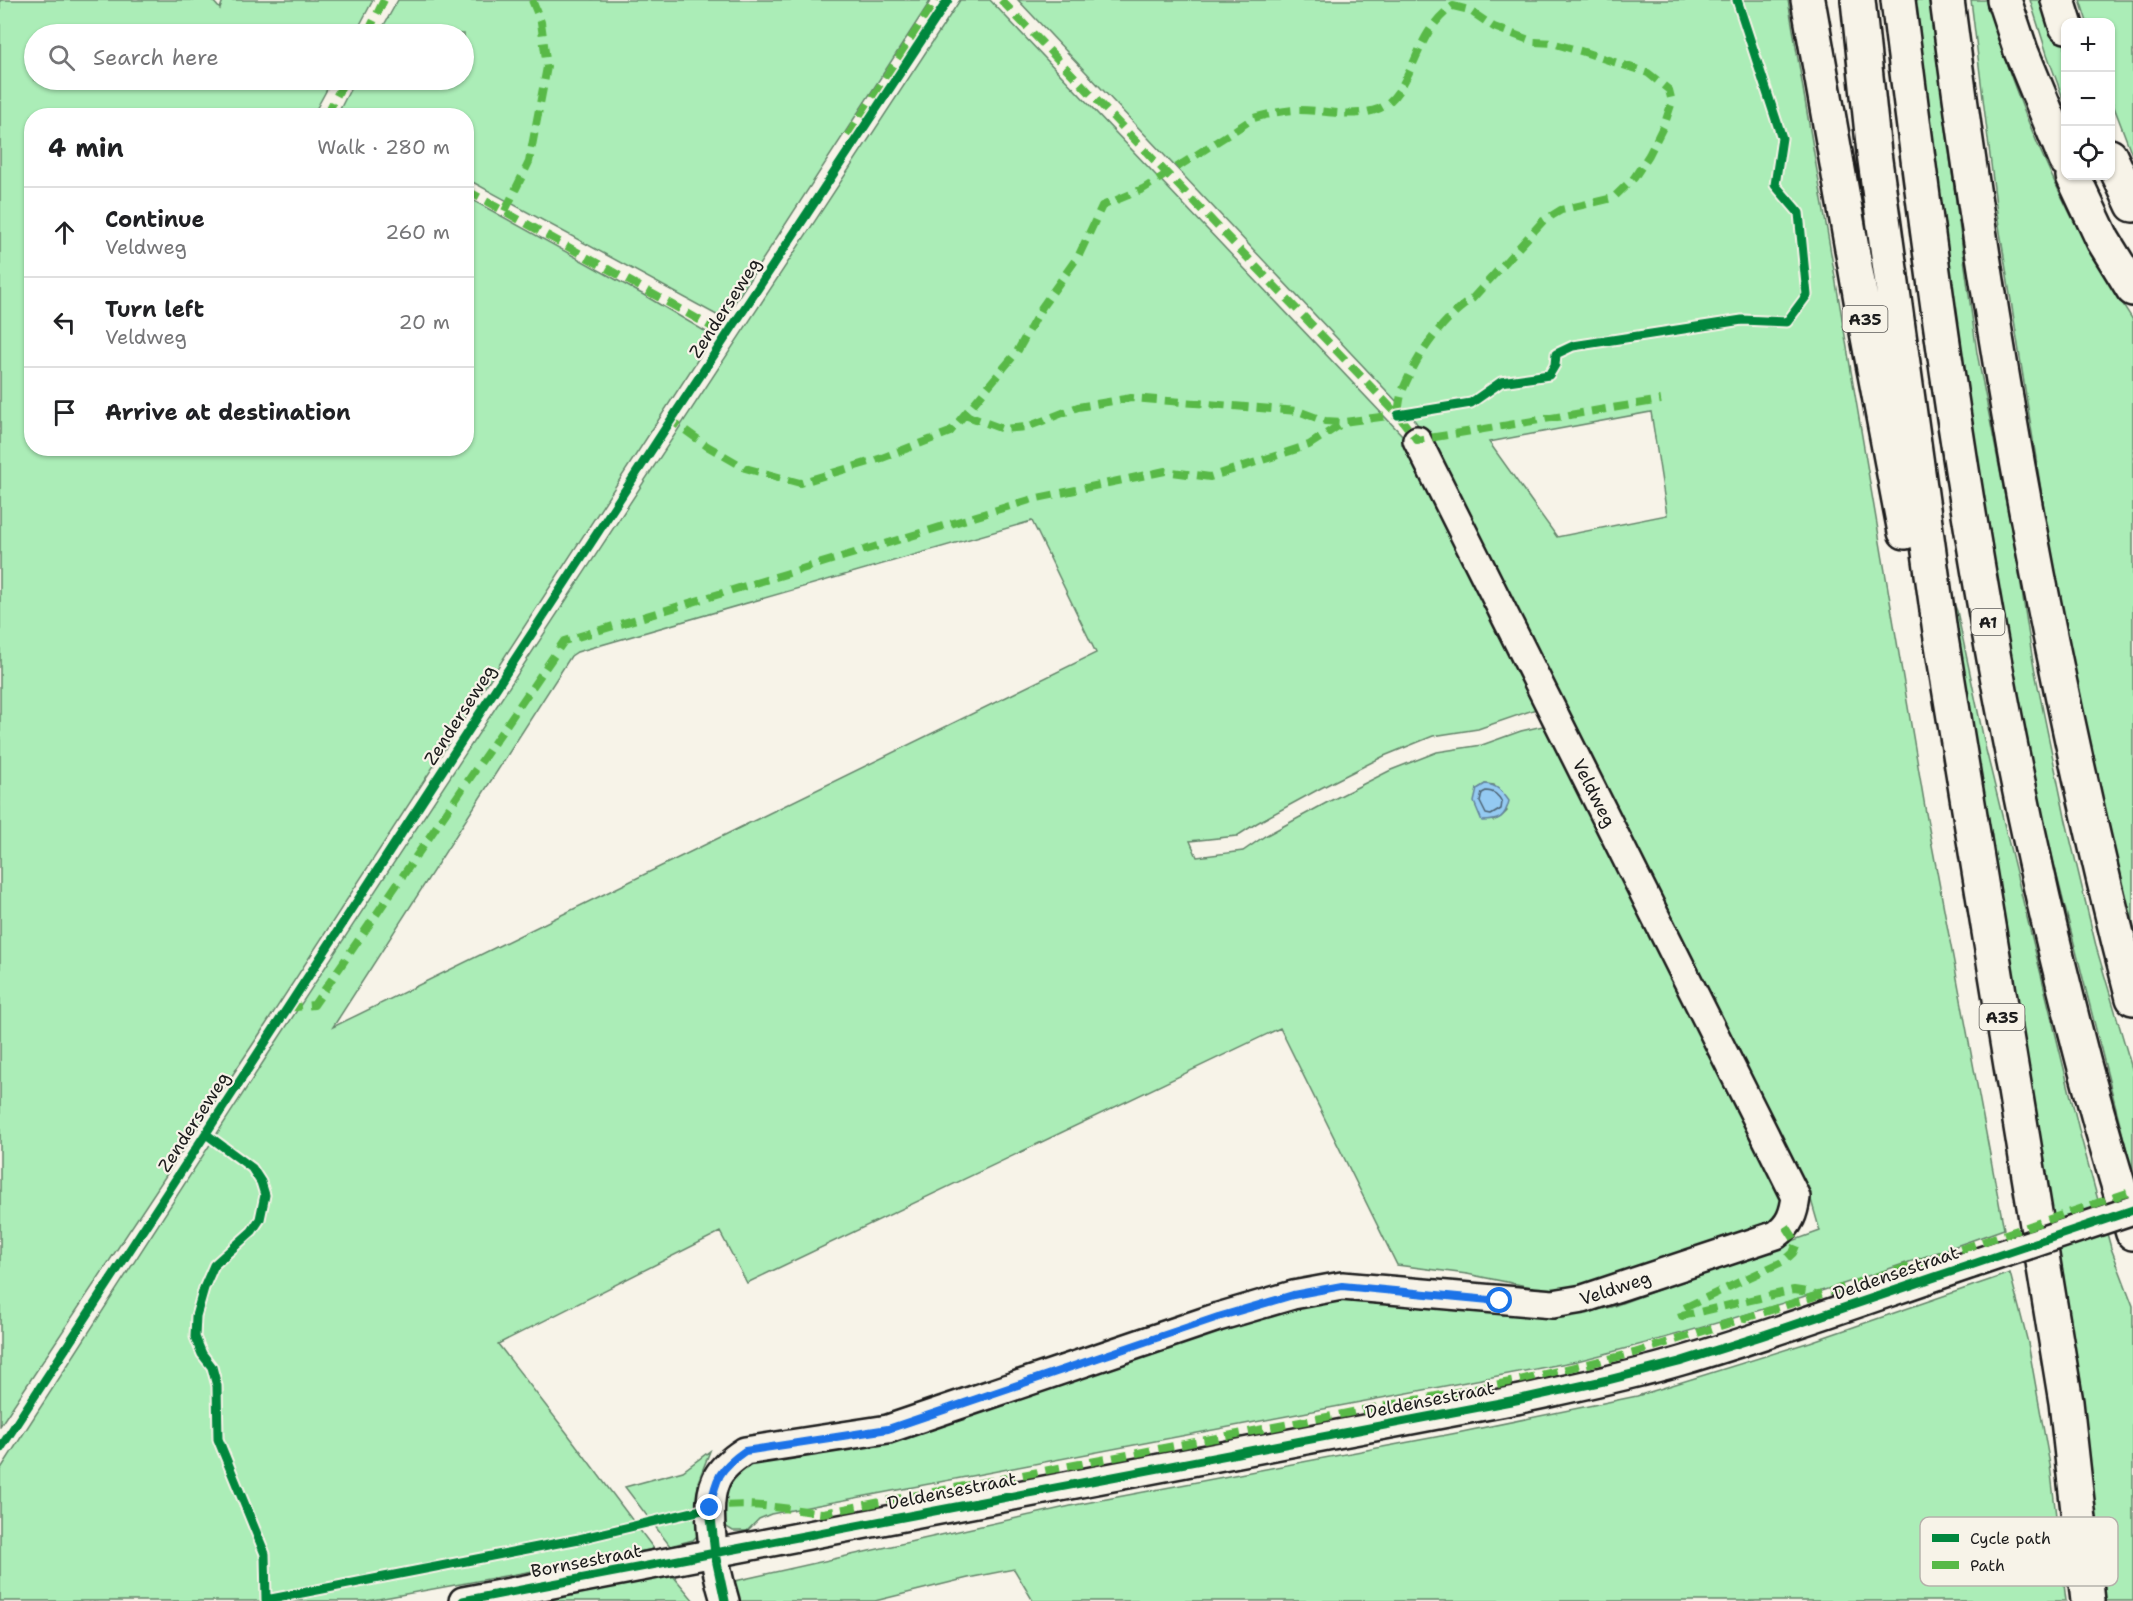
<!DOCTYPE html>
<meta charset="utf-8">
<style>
:root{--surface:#fff;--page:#f2f2f2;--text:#202124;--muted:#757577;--line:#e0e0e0}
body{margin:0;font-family:"Shantell Sans",sans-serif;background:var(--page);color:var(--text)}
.controls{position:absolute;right:18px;top:18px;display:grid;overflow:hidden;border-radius:12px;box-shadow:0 2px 4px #0004}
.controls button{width:54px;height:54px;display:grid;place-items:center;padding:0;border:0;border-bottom:2px solid var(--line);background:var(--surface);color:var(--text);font:30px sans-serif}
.stop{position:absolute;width:18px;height:18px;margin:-14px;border:4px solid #1a73e8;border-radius:50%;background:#fff}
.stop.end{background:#1a73e8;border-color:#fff;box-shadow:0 2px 6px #0008}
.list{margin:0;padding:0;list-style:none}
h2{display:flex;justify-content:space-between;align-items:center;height:78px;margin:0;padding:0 24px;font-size:26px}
h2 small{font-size:20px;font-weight:400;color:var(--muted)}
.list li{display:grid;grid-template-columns:39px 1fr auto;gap:18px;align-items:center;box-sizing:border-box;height:90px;padding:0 24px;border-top:2px solid var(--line)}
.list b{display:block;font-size:22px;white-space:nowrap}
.list p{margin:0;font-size:20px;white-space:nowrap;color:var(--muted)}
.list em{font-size:20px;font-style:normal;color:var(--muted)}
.icon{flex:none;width:33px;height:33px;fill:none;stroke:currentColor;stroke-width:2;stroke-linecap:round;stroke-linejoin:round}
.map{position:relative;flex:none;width:2133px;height:1601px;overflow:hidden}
.search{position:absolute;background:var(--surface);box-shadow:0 2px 4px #0004;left:24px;top:24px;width:450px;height:66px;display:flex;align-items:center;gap:15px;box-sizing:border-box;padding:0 21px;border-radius:33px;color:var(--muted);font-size:22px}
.panel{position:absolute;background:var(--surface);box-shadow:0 2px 4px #0004;left:24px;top:108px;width:450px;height:348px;border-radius:24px}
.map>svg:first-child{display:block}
.green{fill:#abedb7;stroke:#64846a;stroke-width:1.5;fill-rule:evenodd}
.water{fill:#94caf2;stroke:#64849c;stroke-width:1.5}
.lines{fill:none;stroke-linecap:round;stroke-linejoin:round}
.shore{stroke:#4c6272;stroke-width:1.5}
.minor-casing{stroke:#1c1c1c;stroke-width:32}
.highway-casing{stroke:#1c1c1c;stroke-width:38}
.minor{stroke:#f7f3e8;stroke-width:27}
.highway{stroke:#f7f3e8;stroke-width:33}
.minor-bridge-casing{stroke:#1c1c1c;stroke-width:32;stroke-linecap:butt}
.minor-bridge{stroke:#f7f3e8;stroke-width:27}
.quiet{stroke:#58b947;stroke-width:8;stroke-dasharray:15 8;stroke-linecap:butt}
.cycleway-casing{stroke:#f7f3e8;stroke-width:13}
.cycleway{stroke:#00873e;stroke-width:9}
.route{stroke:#1a73e8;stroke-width:8}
.labels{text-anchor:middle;stroke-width:4.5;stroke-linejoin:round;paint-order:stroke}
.shield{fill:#f7f3e8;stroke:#5e5c59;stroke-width:1.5}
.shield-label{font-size:16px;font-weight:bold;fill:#1c1c1c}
.street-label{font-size:18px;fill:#1c1c1c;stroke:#f7f3e8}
.key{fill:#f7f3e8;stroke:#b5b2ab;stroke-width:1.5}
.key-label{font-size:16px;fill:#1c1c1c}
</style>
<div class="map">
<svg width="2133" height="1601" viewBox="0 0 2133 1601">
<rect width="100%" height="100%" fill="#f7f3e8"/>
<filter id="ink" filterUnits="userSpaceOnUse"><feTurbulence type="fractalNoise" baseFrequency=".0167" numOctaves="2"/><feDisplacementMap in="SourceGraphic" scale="12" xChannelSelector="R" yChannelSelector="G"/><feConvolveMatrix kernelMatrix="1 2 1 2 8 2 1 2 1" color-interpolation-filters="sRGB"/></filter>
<g filter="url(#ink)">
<path class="green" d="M 0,0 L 212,0 L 220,9 L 223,0 L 373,0 L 355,34 L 34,34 L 34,80 L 332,80 L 313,115 L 32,116 L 32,448 L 466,448 L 467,197 L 642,294 L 713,336 L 257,1038 L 0,1426 Z
M 398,0 L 931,0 L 724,319 L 467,179 L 466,116 L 337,115 L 355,80 L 464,80 L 464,34 L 379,34 Z
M 960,0 L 990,0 L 1403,436 L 1539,708 L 1478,729 L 1433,736 L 1384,756 L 1321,788 L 1257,823 L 1237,836 L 1190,841 L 1197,857 L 1243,851 L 1265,836 L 1328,802 L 1391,770 L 1437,752 L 1482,745 L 1521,731 L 1547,725 L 1786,1193 L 1782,1213 L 1765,1227 L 1586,1285 L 1564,1289 L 1541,1289 L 1467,1274 L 1397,1265 L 1280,1028 L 747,1283 L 720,1232 L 498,1344 L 567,1433 L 654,1549 L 367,1601 L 0,1601 L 0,1470 L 269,1053 ZM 1032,521 L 1096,653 L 333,1027 L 571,656 L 577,652 ZM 1485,784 L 1494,785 L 1507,811 L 1501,817 L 1493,821 L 1477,789 Z
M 1018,0 L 1788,0 L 1926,813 L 2004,1229 C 1864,1279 1722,1325 1577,1361 L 771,1514 L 759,1519 L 747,1531 L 733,1531 L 725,1526 L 719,1515 L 722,1486 L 747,1462 L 1254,1316 L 1336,1298 L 1553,1315 L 1583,1313 L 1611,1307 L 1820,1231 L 1807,1186 L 1706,993 L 1430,441 L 1415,421 ZM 1651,412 L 1667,515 L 1557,537 L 1489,442 Z
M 1910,0 L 1932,0 L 1950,158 L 1977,353 L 2016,553 L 2033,662 L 2065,817 L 2097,950 L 2133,1072 L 2133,1175 L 2044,825 L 2007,659 L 1985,544 Z
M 1971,0 L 1986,0 C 2011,85 2045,169 2087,246 C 2101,271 2118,296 2133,320 L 2133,927 L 2098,788 L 2052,559 L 1997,213 Z
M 2030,0 L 2050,0 L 2065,46 L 2065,104 L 2047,54 Z
M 2080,0 L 2133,0 L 2133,157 L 2111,99 L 2110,22 L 2087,22 Z
M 1949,592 L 1957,611 L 1986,750 L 2080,1134 L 2111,1248 L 2133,1306 L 2133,1601 L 2101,1601 Z
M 2010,1273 L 2028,1343 L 2050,1465 L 2066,1601 L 1033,1601 L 1014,1569 L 968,1578 L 875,1601 L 741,1601 L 726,1583 L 1075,1505 L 1457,1433 L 1637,1396 L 1810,1342 Z
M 710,1451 L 698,1482 L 700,1533 L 693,1540 L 670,1546 L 625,1487 L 683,1471 Z
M 669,1571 L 694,1601 L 514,1601 Z"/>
<path class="water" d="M 1485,784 C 1497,785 1502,791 1509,801 C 1505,818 1499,821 1482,821 L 1474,802 L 1477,789 Z"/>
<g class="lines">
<path class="shore" d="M 1486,791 C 1494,791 1498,795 1502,802 L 1501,809 L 1491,815 L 1486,814 L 1480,802 L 1482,793 Z"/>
<defs>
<g id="minor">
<path d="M 463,1601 L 1516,1400 C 1571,1388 1627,1377 1681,1361 C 1779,1332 1875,1297 1972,1264"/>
<path id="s1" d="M 725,1601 C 716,1572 703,1508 716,1480 C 721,1468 734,1458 745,1451 L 888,1429 L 1218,1317 L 1293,1295 L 1342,1286 L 1553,1304 L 1583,1299 L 1776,1235 C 1790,1225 1794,1213 1796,1197 L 1417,440"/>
</g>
<path id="highway" d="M 1808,0 L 1863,311 L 1905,532
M 1858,0 L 1874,153 L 1940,632 L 2066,1402 L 2088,1601
M 1898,0 C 1949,415 2007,833 2133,1233
M 1947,0 C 1990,336 2048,670 2133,998
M 2004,0 L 2021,51 L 2066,160
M 2058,0 L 2066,26
M 2110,156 L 2133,205
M 2073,176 L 2103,240 L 2133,289"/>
</defs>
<use href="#minor" class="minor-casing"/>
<use href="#highway" class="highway-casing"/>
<use href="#minor" class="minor"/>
<use href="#highway" class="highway"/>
<defs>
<path id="minor-bridge" d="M 1972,1264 L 2133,1210"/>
</defs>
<use href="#minor-bridge" class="minor-bridge-casing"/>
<use href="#minor-bridge" class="minor-bridge"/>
<path class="quiet" d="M 1001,0 L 1398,415 L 1417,440 L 1661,400
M 367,34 L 384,0
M 326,116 L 345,80
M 848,136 L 936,0
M 466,190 L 721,332
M 505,211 L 529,162 L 547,67 L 541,22 L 532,0
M 965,415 L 1003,429 L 1027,427 L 1078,407 L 1131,398 L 1298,411 L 1325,421 L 1344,422 L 1402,414
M 667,417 L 707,446 L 745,468 L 800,483 L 882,458 L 950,432 L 1017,352 L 1042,307 L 1079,255 L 1102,206 L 1143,189 L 1254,118 C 1267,114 1281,111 1295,110 C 1323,109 1350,119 1378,109 C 1404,99 1414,55 1428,33 C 1435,22 1442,14 1453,6 L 1469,10 L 1494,27 L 1534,42 L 1552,43 L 1584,52 L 1648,73 L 1669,90 L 1672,102 L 1665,123 L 1649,155 L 1634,178 L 1613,198 L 1561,210 L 1543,221 L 1472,299 C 1442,319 1418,354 1404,387 C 1400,395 1399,406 1398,415
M 286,1008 L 314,1005 L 564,641 L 1033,499 L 1165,471 L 1210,477 L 1309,445 L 1344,422
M 1786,1226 L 1797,1243 L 1793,1253 L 1784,1261 L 1680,1310 L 1682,1316 L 1794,1290 L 1808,1292 L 1817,1296
M 705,1509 C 745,1500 783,1509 823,1513 L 1515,1381 L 1634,1353 L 1911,1266 L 2133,1191"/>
<defs>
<path id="cycleway" d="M 1398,415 L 1471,403 L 1501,382 L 1549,375 L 1555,365 L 1556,354 L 1573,346 L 1742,320 L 1787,322 L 1807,295 L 1799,213 L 1775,185 L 1782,138 L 1737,0
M 206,1134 L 252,1168 L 261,1182 L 265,1195 L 260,1219 L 252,1231 L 214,1265 L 204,1288 L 196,1316 L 195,1337 L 202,1354 L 212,1367 L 217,1386 L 218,1439 L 265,1554 L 266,1600 L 579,1539 L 710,1508 L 715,1554 L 725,1601
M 0,1449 L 671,420 L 948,0
M 463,1601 L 1516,1400 L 1608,1380 L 1679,1362 L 1761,1336 L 2133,1210"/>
</defs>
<use href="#cycleway" class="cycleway-casing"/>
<use href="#cycleway" class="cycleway"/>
</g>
</g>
<g class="lines" filter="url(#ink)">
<path class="route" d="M 710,1508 C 716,1478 719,1469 745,1451 L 888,1429 L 1218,1317 L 1293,1295 L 1342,1286 L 1500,1301"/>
</g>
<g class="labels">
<g class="shield">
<rect x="1842.5" y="306" width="45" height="26" rx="4.5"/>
<rect x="1971.5" y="609" width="33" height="26" rx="4.5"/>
<rect x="1979.5" y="1004" width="45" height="26" rx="4.5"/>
</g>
<g class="shield-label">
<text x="1865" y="325">A35</text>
<text x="1988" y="628">A1</text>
<text x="2002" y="1023">A35</text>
</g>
<g class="street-label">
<text transform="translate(725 308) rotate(-57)" y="6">Zenderseweg</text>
<text transform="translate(460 715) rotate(-57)" y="6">Zenderseweg</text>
<text transform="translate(1594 793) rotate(63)" y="6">Veldweg</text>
<text transform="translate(194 1122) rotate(-57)" y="6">Zenderseweg</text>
<text transform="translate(1896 1273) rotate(-19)" y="6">Deldensestraat</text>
<text dy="6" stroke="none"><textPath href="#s1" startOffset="1062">Veldweg</textPath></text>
<text transform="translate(1430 1400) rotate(-11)" y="6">Deldensestraat</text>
<text transform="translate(952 1491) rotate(-11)" y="6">Deldensestraat</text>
<text transform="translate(586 1561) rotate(-11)" y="6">Bornsestraat</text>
</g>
</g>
<rect x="1920" y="1517" width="198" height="69" rx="9" class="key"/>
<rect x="1932" y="1534" width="27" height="8" fill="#00873e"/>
<rect x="1932" y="1561" width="27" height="8" fill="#58b947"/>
<g class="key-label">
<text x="1970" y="1544">Cycle path</text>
<text x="1970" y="1571">Path</text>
</g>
</svg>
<div class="controls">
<button>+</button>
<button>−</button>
<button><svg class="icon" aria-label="locate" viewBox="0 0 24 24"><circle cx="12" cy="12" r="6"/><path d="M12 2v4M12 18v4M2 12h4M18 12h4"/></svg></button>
</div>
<div class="stop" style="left:1500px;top:1301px"></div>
<div class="stop end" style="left:710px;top:1508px"></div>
<div class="search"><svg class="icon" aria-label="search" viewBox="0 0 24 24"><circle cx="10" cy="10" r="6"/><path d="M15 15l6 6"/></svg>Search here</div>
<section class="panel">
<h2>4 min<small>Walk · 280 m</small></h2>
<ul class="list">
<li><svg class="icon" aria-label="ahead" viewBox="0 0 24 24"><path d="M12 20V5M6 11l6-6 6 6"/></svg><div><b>Continue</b><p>Veldweg</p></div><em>260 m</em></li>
<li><svg class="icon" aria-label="left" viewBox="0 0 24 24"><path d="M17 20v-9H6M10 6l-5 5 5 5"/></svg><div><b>Turn left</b><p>Veldweg</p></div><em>20 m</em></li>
<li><svg class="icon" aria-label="arrive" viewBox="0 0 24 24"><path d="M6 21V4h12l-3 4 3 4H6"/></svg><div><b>Arrive at destination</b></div></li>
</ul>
</section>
</div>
